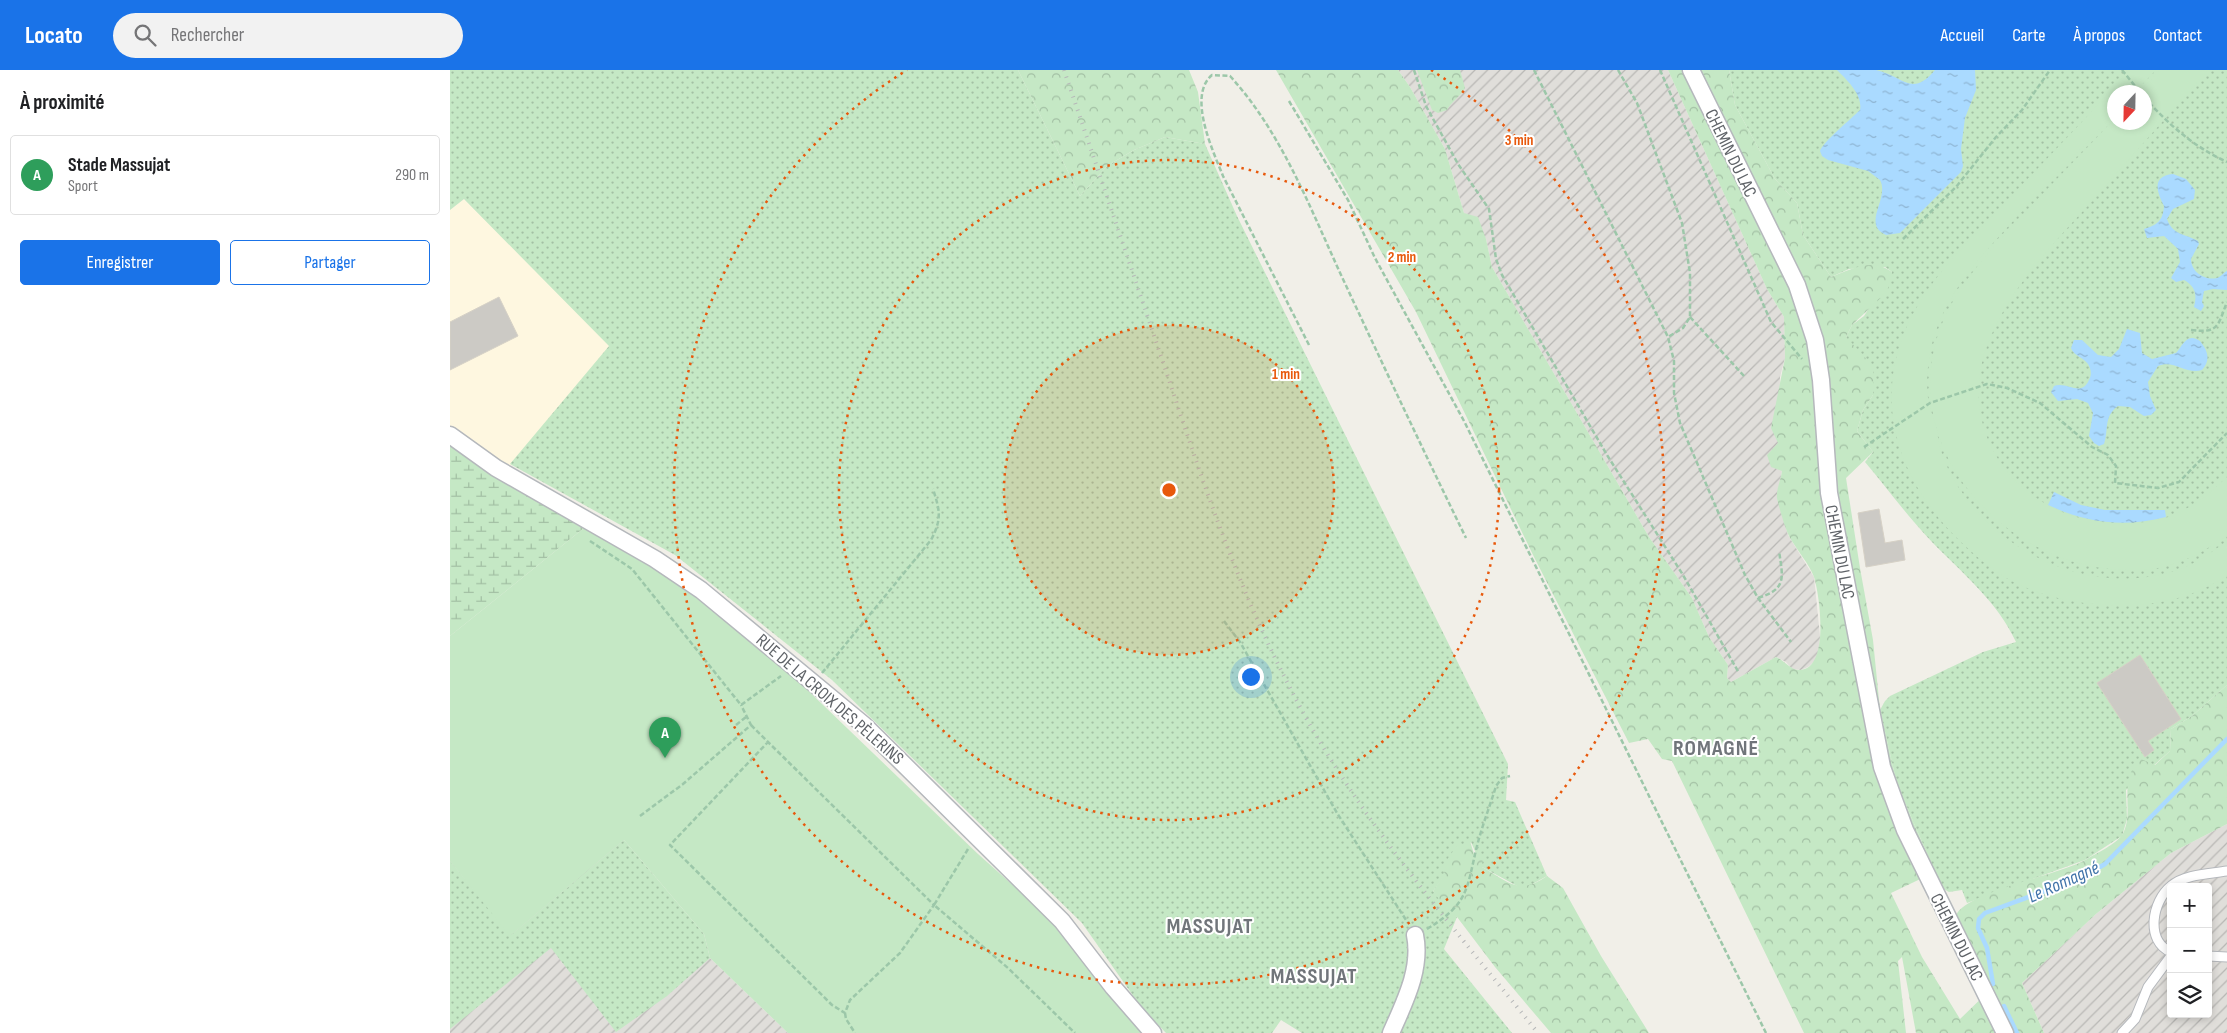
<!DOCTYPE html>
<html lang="fr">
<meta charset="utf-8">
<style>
:root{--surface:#fff;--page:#f2f2f2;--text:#202124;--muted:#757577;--line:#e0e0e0;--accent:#1a73e8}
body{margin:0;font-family:"Sofia Sans Condensed",sans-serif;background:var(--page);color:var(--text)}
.controls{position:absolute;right:15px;bottom:15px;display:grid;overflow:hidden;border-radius:5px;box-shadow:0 2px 8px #0003}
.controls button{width:45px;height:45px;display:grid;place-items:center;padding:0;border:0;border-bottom:1px solid var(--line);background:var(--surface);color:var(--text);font:25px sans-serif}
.compass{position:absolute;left:1657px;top:15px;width:45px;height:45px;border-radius:50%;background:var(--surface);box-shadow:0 2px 8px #0003;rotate:202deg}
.you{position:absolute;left:800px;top:606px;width:18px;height:18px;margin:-12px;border:4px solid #fff;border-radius:50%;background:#1a73e8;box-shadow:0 0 0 8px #1a73e833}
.badge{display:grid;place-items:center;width:32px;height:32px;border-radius:50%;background:var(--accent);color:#fff;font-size:16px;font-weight:700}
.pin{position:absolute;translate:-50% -41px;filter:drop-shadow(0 1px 2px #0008)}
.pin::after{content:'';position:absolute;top:26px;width:18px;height:15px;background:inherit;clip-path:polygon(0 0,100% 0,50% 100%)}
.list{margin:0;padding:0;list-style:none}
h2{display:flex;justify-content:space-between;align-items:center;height:65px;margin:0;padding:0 20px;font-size:21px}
h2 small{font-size:16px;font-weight:400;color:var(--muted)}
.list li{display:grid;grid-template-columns:32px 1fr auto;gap:15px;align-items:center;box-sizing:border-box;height:80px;margin:0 10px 10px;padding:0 10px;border:1px solid var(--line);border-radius:5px}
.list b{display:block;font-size:19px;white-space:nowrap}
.list p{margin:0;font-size:16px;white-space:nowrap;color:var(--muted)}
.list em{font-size:16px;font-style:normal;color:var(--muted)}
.actions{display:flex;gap:10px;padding:15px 20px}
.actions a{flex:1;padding:11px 0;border:1px solid var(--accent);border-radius:5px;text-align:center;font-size:18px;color:var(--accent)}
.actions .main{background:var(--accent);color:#fff}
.icon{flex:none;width:28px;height:28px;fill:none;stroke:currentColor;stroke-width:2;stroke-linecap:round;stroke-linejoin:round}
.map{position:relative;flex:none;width:1777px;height:963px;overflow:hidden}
header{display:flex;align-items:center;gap:30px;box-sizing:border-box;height:70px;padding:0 25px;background:var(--accent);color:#fff}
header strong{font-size:24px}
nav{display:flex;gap:28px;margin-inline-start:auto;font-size:18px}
.search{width:350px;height:45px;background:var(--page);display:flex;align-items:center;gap:12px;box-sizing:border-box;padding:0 18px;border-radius:28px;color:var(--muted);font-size:19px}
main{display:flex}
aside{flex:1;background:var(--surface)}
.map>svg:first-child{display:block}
.commercial{fill:#fef7e0}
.industrial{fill:url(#industrial-furrows);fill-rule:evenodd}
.grass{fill:url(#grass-dots);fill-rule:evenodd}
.forest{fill:url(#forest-crowns)}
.wetland{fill:url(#wetland-marsh)}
.garden{fill:#c5e8c5}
.water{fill:url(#water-ripples)}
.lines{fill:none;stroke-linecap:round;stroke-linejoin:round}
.stream{stroke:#aadaff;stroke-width:4.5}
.building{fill:#cccac5;stroke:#d6d1c6}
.service-casing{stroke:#b5b8bc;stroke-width:11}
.minor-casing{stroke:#b5b8bc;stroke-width:19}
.path{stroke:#9cc7a9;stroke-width:2.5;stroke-dasharray:5 2.5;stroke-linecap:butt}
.service{stroke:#fff;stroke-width:9}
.minor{stroke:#fff;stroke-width:16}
.rail{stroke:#b6b7b8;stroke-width:4;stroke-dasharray:1 6;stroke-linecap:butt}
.ring{fill:none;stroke:#e8590c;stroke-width:2.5;stroke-dasharray:2.5 5}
.labels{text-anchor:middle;stroke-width:4;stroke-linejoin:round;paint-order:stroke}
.street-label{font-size:18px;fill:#5f6368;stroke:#fff}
.water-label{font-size:19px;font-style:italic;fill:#4174aa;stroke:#fff}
.district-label{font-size:22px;font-weight:bold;letter-spacing:1px;fill:#70757a;stroke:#fff}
.centre{fill:#e8590c;stroke:#fff;stroke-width:2.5}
.ring-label{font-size:15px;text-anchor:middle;font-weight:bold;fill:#e8590c;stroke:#fff;stroke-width:4;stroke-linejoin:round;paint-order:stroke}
</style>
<header>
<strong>Locato</strong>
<div class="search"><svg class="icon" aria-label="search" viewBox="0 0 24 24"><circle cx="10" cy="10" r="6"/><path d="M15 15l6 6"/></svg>Rechercher</div>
<nav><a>Accueil</a><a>Carte</a><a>À propos</a><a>Contact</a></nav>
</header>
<main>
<aside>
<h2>À proximité<small></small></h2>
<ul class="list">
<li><span class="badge" style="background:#2e9e5b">A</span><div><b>Stade Massujat</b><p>Sport</p></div><em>290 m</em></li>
</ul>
<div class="actions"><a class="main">Enregistrer</a><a>Partager</a></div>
</aside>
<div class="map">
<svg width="1777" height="963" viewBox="0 0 1777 963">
<defs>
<pattern id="industrial-furrows" width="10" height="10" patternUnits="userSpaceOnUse" patternTransform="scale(1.25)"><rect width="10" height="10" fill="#e0deda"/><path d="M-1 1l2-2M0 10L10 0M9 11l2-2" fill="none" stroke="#b9b8b5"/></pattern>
<pattern id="grass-dots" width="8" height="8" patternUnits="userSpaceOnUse" patternTransform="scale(1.25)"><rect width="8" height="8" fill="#c5e8c5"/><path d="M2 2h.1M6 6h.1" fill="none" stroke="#a3c0a4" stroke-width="1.8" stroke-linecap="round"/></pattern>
<pattern id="forest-crowns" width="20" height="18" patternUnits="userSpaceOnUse" patternTransform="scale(1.25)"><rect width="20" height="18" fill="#c5e8c5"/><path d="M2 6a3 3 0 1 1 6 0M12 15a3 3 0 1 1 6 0" fill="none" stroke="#a3c0a4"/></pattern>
<pattern id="wetland-marsh" width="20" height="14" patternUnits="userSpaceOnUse" patternTransform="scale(1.25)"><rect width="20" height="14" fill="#c5e8c5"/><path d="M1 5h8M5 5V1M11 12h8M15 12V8" fill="none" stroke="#a3c0a4"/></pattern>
<pattern id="water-ripples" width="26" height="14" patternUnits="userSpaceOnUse" patternTransform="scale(1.25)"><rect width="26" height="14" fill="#aadaff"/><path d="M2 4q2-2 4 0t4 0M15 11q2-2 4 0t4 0" fill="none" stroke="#8eb4d2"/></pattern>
</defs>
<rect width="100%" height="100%" fill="#f1efe8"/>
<path class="commercial" d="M 14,129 L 160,276 L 50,409 L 0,376 L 0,140 Z"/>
<path class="industrial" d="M 948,0 L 1218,0 L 1317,219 L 1334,247 L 1335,288 L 1330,307 L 1329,373 L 1332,401 L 1327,426 L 1338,465 L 1364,507 L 1370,566 L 1369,582 L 1366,590 L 1358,597 L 1351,600 L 1342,599 L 1336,592 L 1326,587 L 1281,612 L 1277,608 L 1278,595 L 1259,567 L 1242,528 L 1199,467 L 1042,197 L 1036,169 L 1014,143 L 995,79 L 960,17 Z
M 1777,754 L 1777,963 L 1594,963 L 1572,913 L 1646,844 L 1721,783 ZM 1721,817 L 1758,817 L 1758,944 L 1721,944 Z
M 174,770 L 260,888 L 338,963 L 0,963 L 0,791 Z"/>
<path class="grass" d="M 0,0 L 568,0 L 630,126 L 657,96 L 684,80 L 715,67 L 755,74 L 787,146 L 1058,694 L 1056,730 L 1065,732 L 1097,806 L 1079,816 L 1069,817 L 1032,797 L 1021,772 L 983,821 L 1007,847 L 994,879 L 1062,963 L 852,963 L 831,950 L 822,963 L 716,963 L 691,937 L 632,853 L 382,610 L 225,485 L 60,394 L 159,276 L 14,129 L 0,140 Z
M 1279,0 L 1777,0 L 1777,615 L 1742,646 L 1721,659 L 1720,681 L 1676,720 L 1677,749 L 1672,766 L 1658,775 L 1635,790 L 1517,833 L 1512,820 L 1499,822 L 1492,818 L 1485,802 L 1447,714 L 1430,640 L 1435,631 L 1440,626 L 1533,582 L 1566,572 C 1547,531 1513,504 1482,472 C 1458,447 1437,418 1415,392 L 1423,382 L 1407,361 L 1413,340 L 1423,325 L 1396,267 L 1402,255 L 1414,246 L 1442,202 L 1435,197 L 1399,199 L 1381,207 L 1353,165 L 1347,133 L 1325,109 L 1285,35 ZM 1664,22 L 1694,22 L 1694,52 L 1664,52 Z
M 174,770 L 254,864 L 260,888 L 217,926 L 166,962 L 101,878 L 0,959 L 0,791 L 61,865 Z"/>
<path class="forest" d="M 568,0 L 739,0 L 748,22 L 755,74 L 715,67 L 684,80 L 657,96 L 630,126 Z
M 826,0 L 948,0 L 960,17 L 995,79 L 1014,143 L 1028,147 L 1036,169 L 1042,197 L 1199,467 L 1242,528 L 1259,567 L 1278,595 L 1277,608 L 1281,612 L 1326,587 C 1334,590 1341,600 1349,600 C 1380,600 1370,526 1364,507 C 1359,494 1347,480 1340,468 C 1335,459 1329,437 1327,428 C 1326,420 1331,409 1332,401 L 1321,397 L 1317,385 L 1328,373 L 1321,358 L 1335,288 L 1334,247 L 1317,219 L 1218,0 L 1279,0 L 1285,35 L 1325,109 L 1347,133 L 1353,165 L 1381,207 C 1401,200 1421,187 1442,202 L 1437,222 L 1402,255 L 1396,267 L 1422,295 L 1424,306 L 1423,325 L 1413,340 L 1407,361 L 1423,382 L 1396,408 L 1410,498 L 1423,570 L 1430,640 L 1447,714 L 1485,802 L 1441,823 L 1472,887 L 1510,949 L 1541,919 L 1506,846 C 1512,823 1613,804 1637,789 C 1647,783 1666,774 1672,765 C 1686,742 1666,710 1691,689 L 1705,695 L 1720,681 L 1721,659 L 1742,646 L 1777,615 L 1777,754 L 1721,783 L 1646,844 L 1572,913 L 1594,963 L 1466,963 L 1452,887 L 1448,891 L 1456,963 L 1354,963 L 1222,691 L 1212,689 L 1198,669 L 1179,673 L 1084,487 L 966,242 Z
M 967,0 L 1010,0 L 1015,18 C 1010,27 1002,31 997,40 L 988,43 L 982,40 Z
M 1020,771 L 1024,784 L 1033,785 L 1032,797 C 1059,812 1068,826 1097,806 L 1113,818 L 1151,886 L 1199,963 L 1101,963 L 1045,897 L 1007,847 L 999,843 L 983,821 L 995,804 L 992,797 L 1008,774 L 1012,776 Z"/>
<path class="wetland" d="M 0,376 L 50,409 L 134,458 L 0,566 Z"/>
<path class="garden" d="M 1679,0 L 1706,0 L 1685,22 L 1664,22 L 1664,44 C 1631,79 1597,113 1565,149 C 1531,186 1497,221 1483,270 C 1477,292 1474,324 1482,344 C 1488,359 1488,376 1495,392 C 1531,475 1632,528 1721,502 C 1743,496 1759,484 1777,471 L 1777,505 C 1749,525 1717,533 1683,535 C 1646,537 1606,531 1572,516 C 1549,506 1530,490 1512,473 C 1461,425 1428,356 1447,285 C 1464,220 1513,178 1557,131 C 1598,87 1640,45 1679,0 Z
M 1710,0 L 1758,0 C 1720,43 1681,87 1643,130 C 1603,174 1558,219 1537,276 C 1504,367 1573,451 1666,453 C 1683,453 1702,453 1718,447 C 1742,438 1759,424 1777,407 L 1777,466 C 1759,478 1741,489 1720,495 C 1702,501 1680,501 1660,499 C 1554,489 1457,386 1485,275 C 1497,228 1529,193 1560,159 C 1594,121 1630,86 1664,49 L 1664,52 L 1694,52 L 1694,22 L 1689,22 Z
M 134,458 L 194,491 L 248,529 L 345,608 L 528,784 L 605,853 L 695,963 L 338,963 L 260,888 L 254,864 L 174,770 L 60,866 L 0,791 L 0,566 Z"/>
<path class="water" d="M 1387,0 C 1399,0 1415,0 1426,0 C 1453,6 1462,28 1485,0 L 1525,0 L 1526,20 L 1515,48 L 1511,79 L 1513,96 L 1511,102 L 1450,163 L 1436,165 C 1411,154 1440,129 1430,110 L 1418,101 L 1378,90 L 1372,86 L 1370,81 C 1373,72 1401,49 1410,40 C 1413,25 1397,10 1387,0 Z
M 1723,104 L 1736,109 L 1745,120 L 1744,129 L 1723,139 L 1717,149 C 1722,165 1736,164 1748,171 L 1749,174 L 1741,189 C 1741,202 1755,211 1767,208 C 1771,207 1773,203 1777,201 L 1777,220 L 1763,219 L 1754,221 L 1752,232 L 1754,236 L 1751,241 L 1744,237 C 1747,225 1746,217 1734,210 L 1726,212 L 1721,208 L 1730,192 L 1728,179 L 1714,166 L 1697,168 L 1694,159 C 1707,155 1713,151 1714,136 C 1707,122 1701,106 1723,104 Z
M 1677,259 L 1690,263 L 1692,283 L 1702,289 L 1726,283 C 1733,275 1737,262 1750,271 C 1758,281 1761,290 1752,300 C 1736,305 1724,289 1708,296 L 1698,312 L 1700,326 L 1706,340 L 1701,345 L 1694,346 L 1680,337 L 1668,336 C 1653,347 1659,360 1654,374 L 1649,376 L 1644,373 L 1639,366 L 1643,343 L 1638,333 L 1627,329 L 1608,331 L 1601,322 L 1604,316 C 1617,311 1631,328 1639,310 C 1642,304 1641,299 1638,294 C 1633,287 1624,286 1621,278 L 1624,270 L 1632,270 L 1648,285 L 1661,287 L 1669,279 Z
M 1604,422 L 1631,435 L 1655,440 L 1715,440 L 1716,447 C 1674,458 1637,453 1598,435 Z"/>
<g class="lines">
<path class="stream" d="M 1543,914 L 1537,878 L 1528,858 L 1529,849 L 1535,843 L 1633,807 L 1655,794 L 1777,669
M 1554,936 L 1567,963"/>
</g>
<path class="building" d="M 49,227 L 68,266 L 0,300 L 0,252 Z
M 1429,439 L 1435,473 L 1452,470 L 1455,490 L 1416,497 L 1408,443 Z
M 1690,585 L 1731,649 L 1698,671 L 1704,680 L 1695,687 L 1647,613 Z"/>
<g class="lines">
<defs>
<path id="service" d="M 1721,882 C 1695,871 1702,831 1721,816 C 1735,804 1759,804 1777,801
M 1758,886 L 1777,887
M 1672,963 L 1685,949 L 1698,917 L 1721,886"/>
<path id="minor" d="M 1241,0 L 1347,215 L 1365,270 L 1371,310 L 1379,423 L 1432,697 L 1455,760 L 1555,963
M 0,365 L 46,398 L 205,489 L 251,520 L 414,655 L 612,851 L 663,917 L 703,963
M 941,963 C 954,933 972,899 965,865"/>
</defs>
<use href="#service" class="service-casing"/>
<use href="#minor" class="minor-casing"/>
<path class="path" d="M 964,0 L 976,36 L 1008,94 L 1039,139 L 1046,189 L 1052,205 L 1157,385 L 1233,505 L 1289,603
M 1084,0 L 1218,267 L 1224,291 L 1224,323 L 1230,353 L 1295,505 L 1308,528 L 1341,572
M 1168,0 L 1187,33 L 1232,153 L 1240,203 L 1240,247 L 1233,258 L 1218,267
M 1210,0 L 1321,252 L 1352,289
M 1672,0 L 1690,22
M 1694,27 C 1718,54 1744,77 1777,92
M 839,31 L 898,130 L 925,188 L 1014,351 L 1316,963
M 1453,169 L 1506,117 L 1546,67 L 1572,40 L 1600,0
M 1240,247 L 1294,306
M 1741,260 C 1770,264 1768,254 1777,232
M 859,275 L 773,106 C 763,81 737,26 762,5 L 780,6 C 832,63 860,138 892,207 C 933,295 974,382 1016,468
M 1414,377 L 1480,333 L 1537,314 L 1557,318 L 1590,333 L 1642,377 L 1658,385 L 1666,396 L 1665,413 L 1708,418 L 1729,412 L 1777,363
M 140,471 L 182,499 L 291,635 L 331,606
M 1308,528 C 1337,519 1333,508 1329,481
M 774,551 L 790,572 L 887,743 L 958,853
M 372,603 L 481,470 C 492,449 490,441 483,419
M 286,655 L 296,647
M 301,655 L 318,672 L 220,775 L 382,935 L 395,943 L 400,930 L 450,883 L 484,835 L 318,672
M 190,746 L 233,714 L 301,655 L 291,635
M 518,779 L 484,835 L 558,898 L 625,963
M 977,859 C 1019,833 1016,821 1027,776 C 1032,756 1040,736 1046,716 L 1052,708 L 1060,706
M 395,943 L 396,949 L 405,963"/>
<use href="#service" class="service"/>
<use href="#minor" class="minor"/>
<path class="rail" d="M 614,0 C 649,103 684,206 719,310 C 753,413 788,517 838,614 C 903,742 998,851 1088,963"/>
</g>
<circle cx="719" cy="420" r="165" fill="#e8590c" fill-opacity=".12"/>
<g class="ring">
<circle cx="719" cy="420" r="165"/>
<circle cx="719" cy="420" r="330"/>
<path d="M981 0A495 495 0 1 1 457 0"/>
</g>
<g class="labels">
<g class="street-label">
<text transform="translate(1281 83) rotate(64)" y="6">CHEMIN DU LAC</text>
<text transform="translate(1390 482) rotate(79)" y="6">CHEMIN DU LAC</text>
<text transform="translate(380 629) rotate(41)" y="6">RUE DE LA CROIX DES PÈLERINS</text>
<text transform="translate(1507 867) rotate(63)" y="6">CHEMIN DU LAC</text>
</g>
<g class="water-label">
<text transform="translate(1613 811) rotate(-24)" y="7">Le Romagné</text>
</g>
<g class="district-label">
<text x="1266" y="685">ROMAGNÉ</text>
<text x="760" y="863">MASSUJAT</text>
<text x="864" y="913">MASSUJAT</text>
</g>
</g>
<circle cx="719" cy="420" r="8" class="centre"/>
<g class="ring-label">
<text x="1069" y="75">3 min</text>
<text x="952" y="192">2 min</text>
<text x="836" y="309">1 min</text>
</g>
</svg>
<div class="controls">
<button>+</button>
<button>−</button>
<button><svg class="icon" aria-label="layers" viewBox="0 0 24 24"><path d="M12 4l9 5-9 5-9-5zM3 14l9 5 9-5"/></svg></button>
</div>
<svg class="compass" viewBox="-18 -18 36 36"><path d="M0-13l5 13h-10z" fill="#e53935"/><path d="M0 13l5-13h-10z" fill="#757577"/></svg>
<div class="you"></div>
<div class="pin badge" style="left:215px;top:688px;background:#2e9e5b">A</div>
</div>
</main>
